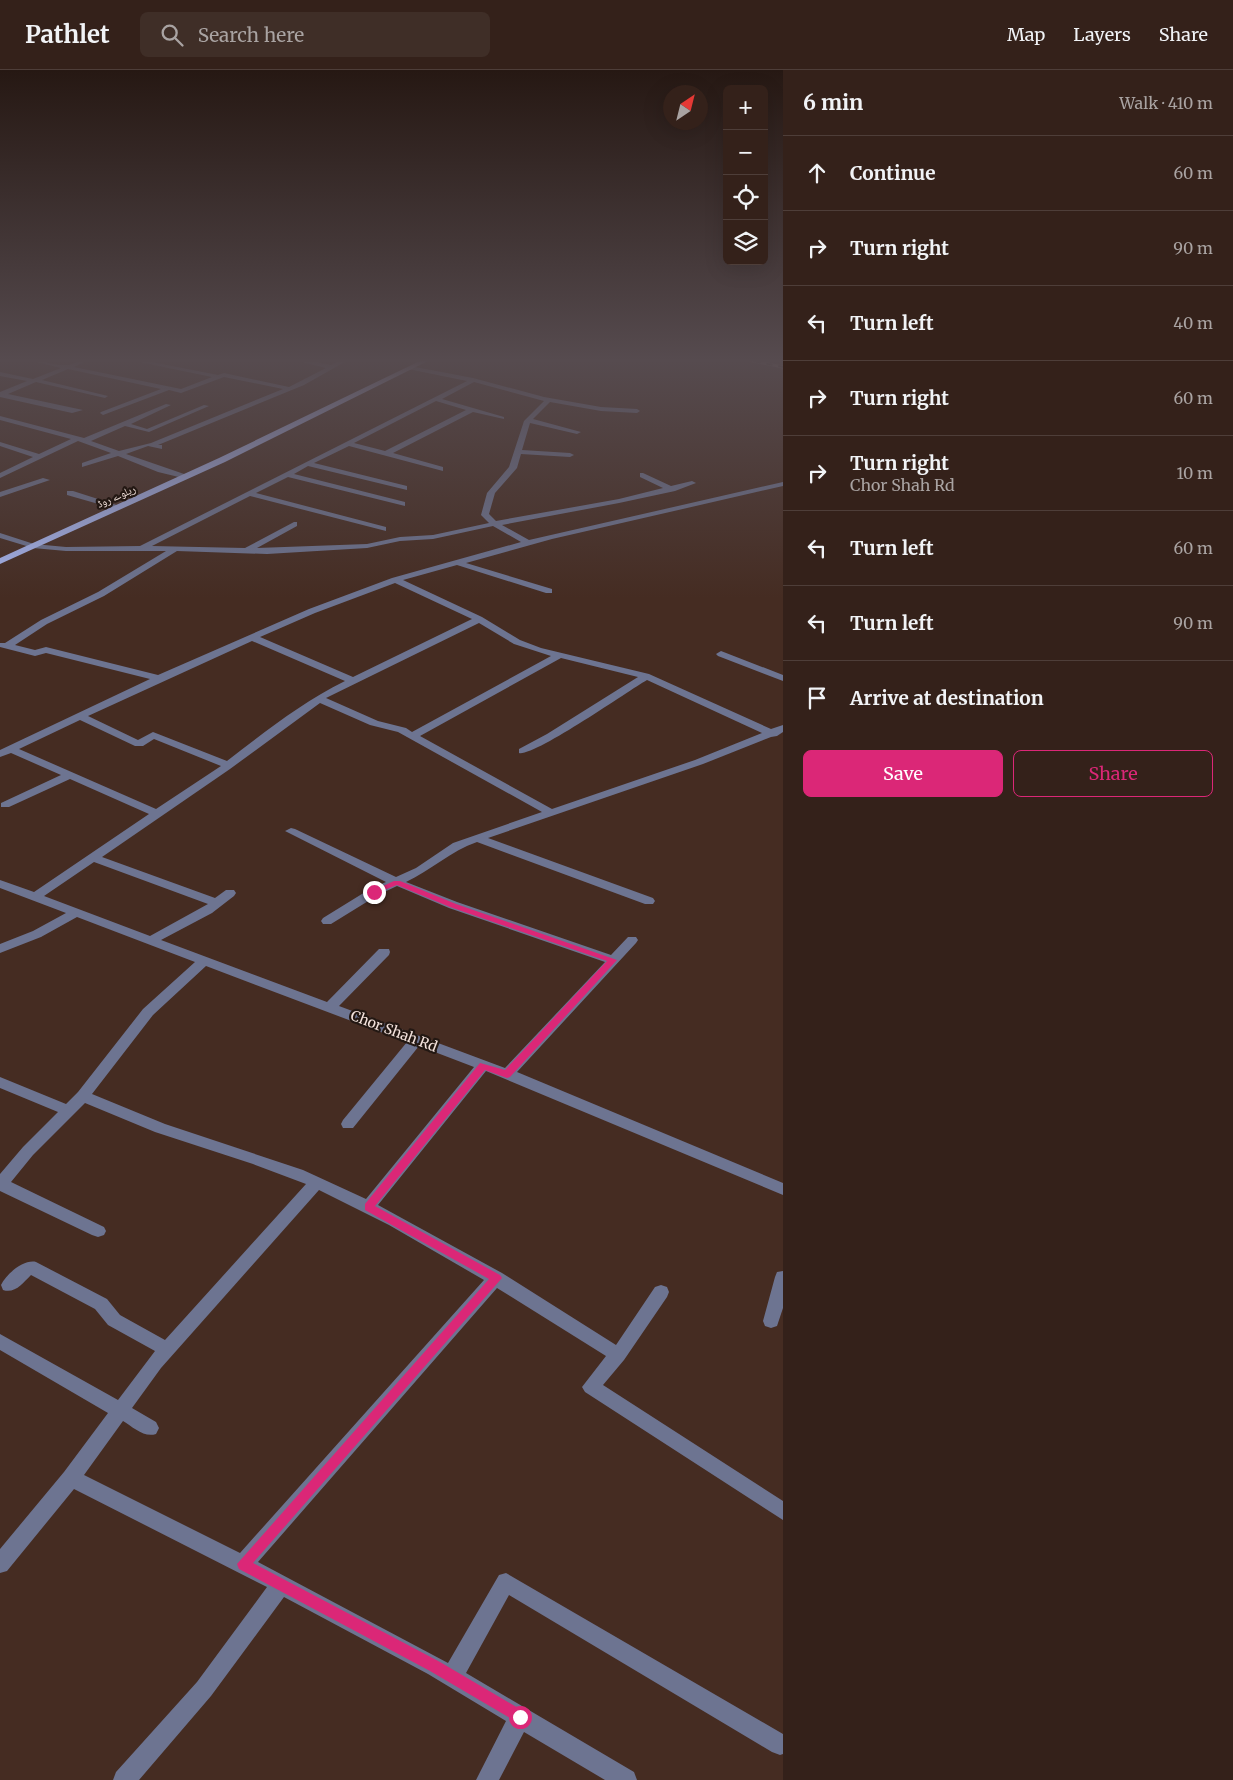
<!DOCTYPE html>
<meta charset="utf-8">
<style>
:root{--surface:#34211a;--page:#3f2e27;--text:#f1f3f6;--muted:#a9a3a2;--line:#4e3e39;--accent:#db2777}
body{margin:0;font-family:Merriweather,"Noto Naskh Arabic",serif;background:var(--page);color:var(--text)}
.controls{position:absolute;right:15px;top:15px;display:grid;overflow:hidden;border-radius:8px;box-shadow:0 5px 20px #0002}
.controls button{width:45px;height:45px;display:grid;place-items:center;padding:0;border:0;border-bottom:1px solid var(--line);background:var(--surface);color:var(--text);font:25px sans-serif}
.compass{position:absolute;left:663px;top:15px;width:45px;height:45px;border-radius:50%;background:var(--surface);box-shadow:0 5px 20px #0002;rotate:35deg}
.stop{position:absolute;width:15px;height:15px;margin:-11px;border:4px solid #db2777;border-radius:50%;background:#fff}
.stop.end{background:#db2777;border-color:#fff;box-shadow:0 1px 5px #0008}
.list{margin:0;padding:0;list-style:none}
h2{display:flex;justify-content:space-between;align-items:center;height:65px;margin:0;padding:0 20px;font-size:21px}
h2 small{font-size:16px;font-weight:400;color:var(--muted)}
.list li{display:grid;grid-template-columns:32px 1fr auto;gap:15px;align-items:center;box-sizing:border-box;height:75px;padding:0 20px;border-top:1px solid var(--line)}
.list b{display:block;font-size:19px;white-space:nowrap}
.list p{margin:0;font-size:16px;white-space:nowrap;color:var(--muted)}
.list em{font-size:16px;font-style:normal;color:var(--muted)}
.actions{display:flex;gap:10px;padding:15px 20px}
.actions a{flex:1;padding:11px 0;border:1px solid var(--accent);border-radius:8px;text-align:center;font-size:18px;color:var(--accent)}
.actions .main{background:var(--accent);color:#fff}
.icon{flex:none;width:28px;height:28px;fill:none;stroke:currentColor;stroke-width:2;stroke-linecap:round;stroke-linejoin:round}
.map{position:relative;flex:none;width:783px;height:1710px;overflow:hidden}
header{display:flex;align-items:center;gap:30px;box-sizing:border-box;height:70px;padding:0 25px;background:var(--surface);border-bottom:1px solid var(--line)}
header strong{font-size:24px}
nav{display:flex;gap:28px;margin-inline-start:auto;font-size:18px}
.search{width:350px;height:45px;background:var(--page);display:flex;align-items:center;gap:12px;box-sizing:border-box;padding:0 18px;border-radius:8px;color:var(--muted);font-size:19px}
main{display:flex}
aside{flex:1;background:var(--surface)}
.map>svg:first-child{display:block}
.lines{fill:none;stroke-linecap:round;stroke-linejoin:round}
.minor{fill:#6d7491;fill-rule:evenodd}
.major{fill:#a6b5ef;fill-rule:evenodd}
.rail-casing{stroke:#b39f97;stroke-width:3}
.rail{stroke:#231813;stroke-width:2;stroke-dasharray:6;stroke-linecap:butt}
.route{fill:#db2777}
.labels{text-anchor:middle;stroke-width:4.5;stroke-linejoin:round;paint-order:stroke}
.far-street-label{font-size:11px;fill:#f4e3dd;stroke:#231813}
.street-label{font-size:14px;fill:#f4e3dd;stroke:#231813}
</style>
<header>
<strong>Pathlet</strong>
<div class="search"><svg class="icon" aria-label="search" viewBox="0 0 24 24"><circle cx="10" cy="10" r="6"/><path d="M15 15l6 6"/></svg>Search here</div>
<nav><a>Map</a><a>Layers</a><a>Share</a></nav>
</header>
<main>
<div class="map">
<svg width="783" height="1710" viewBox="0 0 783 1710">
<rect width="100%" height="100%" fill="#452c22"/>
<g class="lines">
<path class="minor" d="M 25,289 C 39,289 54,296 66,295 C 74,295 81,289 90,289 L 74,297 L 181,319 L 212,307 L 125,289 L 137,289 L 218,305 L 224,303 L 289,317 L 326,298 L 289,289 L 301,289 L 331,295 L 342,289 L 350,289 L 304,315 L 158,375 L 162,375 L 162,379 L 148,376 L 126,384 L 187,405 L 187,409 L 158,402 L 118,386 L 82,397 L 82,393 L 111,383 L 78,371 L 0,408 L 0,403 L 33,387 L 0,376 L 0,372 L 39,384 L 71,369 L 0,350 L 0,346 L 84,368 L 166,334 L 171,335 L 131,354 L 147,359 L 204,335 L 209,336 L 149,362 L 125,356 L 91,371 L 119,381 L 151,373 L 283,319 L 224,307 L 181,323 L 169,320 L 103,345 L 100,343 L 101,342 L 161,319 L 68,299 L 42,310 L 108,326 L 105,328 L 36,312 L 8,324 L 83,340 L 72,343 L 0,327 L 0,322 L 27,311 L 0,306 L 0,302 L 33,309 L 61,298 Z
M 410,296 L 473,308 L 544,327 L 601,337 L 637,339 L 640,341 L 637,343 L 601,341 L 550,332 L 533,349 L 581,362 L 577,364 L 530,353 L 522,380 L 570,383 L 574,385 L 570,387 L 521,384 L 517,398 L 495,423 L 489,444 L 496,451 L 619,429 L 663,418 L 640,407 L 640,403 L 643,403 L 671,416 L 692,411 L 696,413 L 675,421 L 619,433 L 502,455 L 529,470 L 783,412 L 783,416 L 552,469 L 466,493 L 552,519 L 552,523 L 546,523 L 457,495 L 403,510 L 482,547 L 520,570 L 541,578 L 649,604 L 771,659 L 783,655 L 783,662 L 777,666 L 771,667 L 703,694 L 488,768 L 653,828 L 655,831 L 653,834 L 645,834 L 477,772 C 451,781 431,800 406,812 L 457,832 L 611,885 L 628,867 L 636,867 L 638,870 L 636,873 L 517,1002 L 783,1113 L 783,1125 L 486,1001 L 378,1135 L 502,1203 L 616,1275 L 655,1217 L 661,1215 L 667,1217 L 669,1222 L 667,1227 L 624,1290 L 603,1315 L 783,1431 L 783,1450 L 585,1322 L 582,1317 L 606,1286 L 497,1218 L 258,1492 L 448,1593 L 499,1505 L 506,1503 L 783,1664 L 783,1684 L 780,1685 L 772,1682 L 509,1525 L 466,1603 L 634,1702 L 637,1710 L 605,1710 L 524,1662 L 499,1710 L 476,1710 L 506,1651 L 428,1604 L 284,1527 L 211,1626 L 139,1710 L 113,1710 L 116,1702 L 197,1612 L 267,1517 L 74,1419 L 7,1501 L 0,1503 L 0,1479 L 64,1402 L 108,1343 L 0,1280 L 0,1264 L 118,1330 L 155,1281 L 108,1255 L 95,1239 L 31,1205 C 23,1213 15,1224 3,1220 L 1,1215 C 6,1204 24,1189 36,1192 L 107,1229 L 120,1245 L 165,1270 L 306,1114 L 253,1094 L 155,1062 L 85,1033 L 33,1085 L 11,1112 L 104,1157 L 106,1161 L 104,1165 L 98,1167 L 92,1165 L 0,1121 L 0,1104 L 23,1077 L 58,1042 L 0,1018 L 0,1007 L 66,1034 L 78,1022 L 143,939 L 195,892 L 77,847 L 41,867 L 0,883 L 0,874 L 33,861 L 66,843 L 0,818 L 0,810 L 34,822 L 149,744 L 70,709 L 9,737 L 1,737 L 1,733 L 61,705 L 11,683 L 0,687 L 0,680 L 150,609 L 46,583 L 35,586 L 0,577 L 0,573 L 5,573 L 41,550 L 98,522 L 166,481 L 66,481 L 33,478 L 0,468 L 0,463 L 34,474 L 66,477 L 140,476 L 467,311 L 408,299 ZM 474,312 L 544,331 L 524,351 L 509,397 L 487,423 L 481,445 L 489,453 L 433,465 L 400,467 L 367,474 L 257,478 L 297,456 L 297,452 L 294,452 L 245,478 L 152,476 L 250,426 L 386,461 L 386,457 L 256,423 L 288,407 L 405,436 L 405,432 L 294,404 L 308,396 L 407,420 L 407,416 L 314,393 L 349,376 L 443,401 L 443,397 L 393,383 L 473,342 L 504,349 L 504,347 L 442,329 ZM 436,331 L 466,340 L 385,381 L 354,373 ZM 493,456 L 521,472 L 392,508 L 309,539 L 158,605 L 46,577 L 35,580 L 15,575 L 47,554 L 104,526 L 177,481 L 267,484 L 367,478 L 400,471 L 433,469 ZM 395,513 L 472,549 L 353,607 L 260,567 L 315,543 ZM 479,553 L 514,574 L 551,586 L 412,662 L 406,658 L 378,651 L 326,628 ZM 252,571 L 345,611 C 302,632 265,662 227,691 L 153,662 L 138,670 L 88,646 ZM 561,588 L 638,607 L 547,664 L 519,679 L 519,683 C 534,687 628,621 647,610 L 762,663 L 695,690 L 552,739 L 420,666 ZM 320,633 L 370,655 L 398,662 L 542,742 L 453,773 L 416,798 L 396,807 L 295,759 L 291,758 L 285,761 L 386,812 L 370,819 L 323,848 L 321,851 L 323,854 L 331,854 L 378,825 L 397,816 L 449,838 L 605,892 L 505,998 L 339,936 L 389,885 L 390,882 L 389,879 L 379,879 L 327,932 L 161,870 L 212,843 L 234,826 L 236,823 L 234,820 L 226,820 L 215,828 L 102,787 L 230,699 ZM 80,650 L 135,676 L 143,676 L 154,669 L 221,696 L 156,739 L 19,679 ZM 94,792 L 208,834 L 150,866 L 44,826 ZM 206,896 L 407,972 L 343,1050 L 341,1054 L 343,1058 L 353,1058 L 419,976 L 474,997 L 366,1129 L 303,1100 L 165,1054 L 92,1024 L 153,945 ZM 319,1120 L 389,1155 L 484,1210 L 240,1483 L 84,1405 L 123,1351 C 133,1357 144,1368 156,1364 L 159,1358 L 156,1352 L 132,1338 L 161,1298 Z
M 43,408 L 50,410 L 0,427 L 0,422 Z
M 67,421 L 73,421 L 123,437 L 116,439 L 67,425 Z
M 721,581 L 783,605 L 783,611 L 718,586 L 716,584 Z
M 783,1201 L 783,1238 L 777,1256 L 771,1258 L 765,1256 L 763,1251 L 775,1207 L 777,1202 Z"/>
<path class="major" d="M 424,289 L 432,289 L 225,392 L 0,494 L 0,488 L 219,388 Z"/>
<defs>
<path id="rail" d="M 743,289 L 783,297"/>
</defs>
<use href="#rail" class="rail-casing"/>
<use href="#rail" class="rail"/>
</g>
<linearGradient id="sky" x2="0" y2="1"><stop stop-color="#261813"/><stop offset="0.55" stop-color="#564b4f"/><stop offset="1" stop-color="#564b4f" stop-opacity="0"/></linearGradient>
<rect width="783" height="528" fill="url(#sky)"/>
<path class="route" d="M 394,811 L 400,811 L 456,834 L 617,890 L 510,1007 L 507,1008 L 485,1000 L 375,1136 L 500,1205 L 502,1208 L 253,1493 L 440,1592 L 525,1642 L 527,1647 L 525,1652 L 520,1654 L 430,1601 L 239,1499 L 237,1494 L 489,1209 L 365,1140 L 365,1134 L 480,993 L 505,1000 L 607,891 L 450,837 L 397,815 L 374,824 L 370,822 Z"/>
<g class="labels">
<g class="far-street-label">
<text transform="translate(116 426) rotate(-24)" y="4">ریلوے روڈ</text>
</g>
<g class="street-label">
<text transform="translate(394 961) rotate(21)" y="5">Chor Shah Rd</text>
</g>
</g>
</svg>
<div class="controls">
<button>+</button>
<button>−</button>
<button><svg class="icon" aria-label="locate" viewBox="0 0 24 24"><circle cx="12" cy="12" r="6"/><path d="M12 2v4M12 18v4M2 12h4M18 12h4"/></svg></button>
<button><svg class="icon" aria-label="layers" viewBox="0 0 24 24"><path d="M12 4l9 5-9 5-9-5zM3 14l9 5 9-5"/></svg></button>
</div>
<svg class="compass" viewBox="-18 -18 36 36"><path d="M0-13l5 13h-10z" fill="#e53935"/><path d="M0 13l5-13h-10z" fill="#a9a3a2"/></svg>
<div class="stop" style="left:520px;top:1647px"></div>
<div class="stop end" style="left:374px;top:822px"></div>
</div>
<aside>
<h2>6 min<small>Walk · 410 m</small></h2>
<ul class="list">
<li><svg class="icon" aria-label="ahead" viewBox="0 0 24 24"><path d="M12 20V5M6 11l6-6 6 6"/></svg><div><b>Continue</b></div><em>60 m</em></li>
<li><svg class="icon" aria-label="right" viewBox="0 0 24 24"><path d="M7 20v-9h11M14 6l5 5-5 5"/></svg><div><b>Turn right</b></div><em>90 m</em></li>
<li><svg class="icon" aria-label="left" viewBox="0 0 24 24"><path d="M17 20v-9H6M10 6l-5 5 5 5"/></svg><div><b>Turn left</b></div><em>40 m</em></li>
<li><svg class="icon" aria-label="right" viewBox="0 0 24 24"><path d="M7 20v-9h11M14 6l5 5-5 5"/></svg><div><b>Turn right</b></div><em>60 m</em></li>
<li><svg class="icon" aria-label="right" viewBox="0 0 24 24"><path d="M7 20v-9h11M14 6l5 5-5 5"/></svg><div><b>Turn right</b><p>Chor Shah Rd</p></div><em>10 m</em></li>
<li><svg class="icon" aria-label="left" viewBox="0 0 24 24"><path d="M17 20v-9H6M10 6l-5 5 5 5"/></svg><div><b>Turn left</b></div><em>60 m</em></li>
<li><svg class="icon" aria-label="left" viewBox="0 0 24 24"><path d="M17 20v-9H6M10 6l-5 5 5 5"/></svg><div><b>Turn left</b></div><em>90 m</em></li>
<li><svg class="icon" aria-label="arrive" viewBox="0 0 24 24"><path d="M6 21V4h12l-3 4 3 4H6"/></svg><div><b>Arrive at destination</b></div></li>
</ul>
<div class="actions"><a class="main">Save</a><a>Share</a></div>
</aside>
</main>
